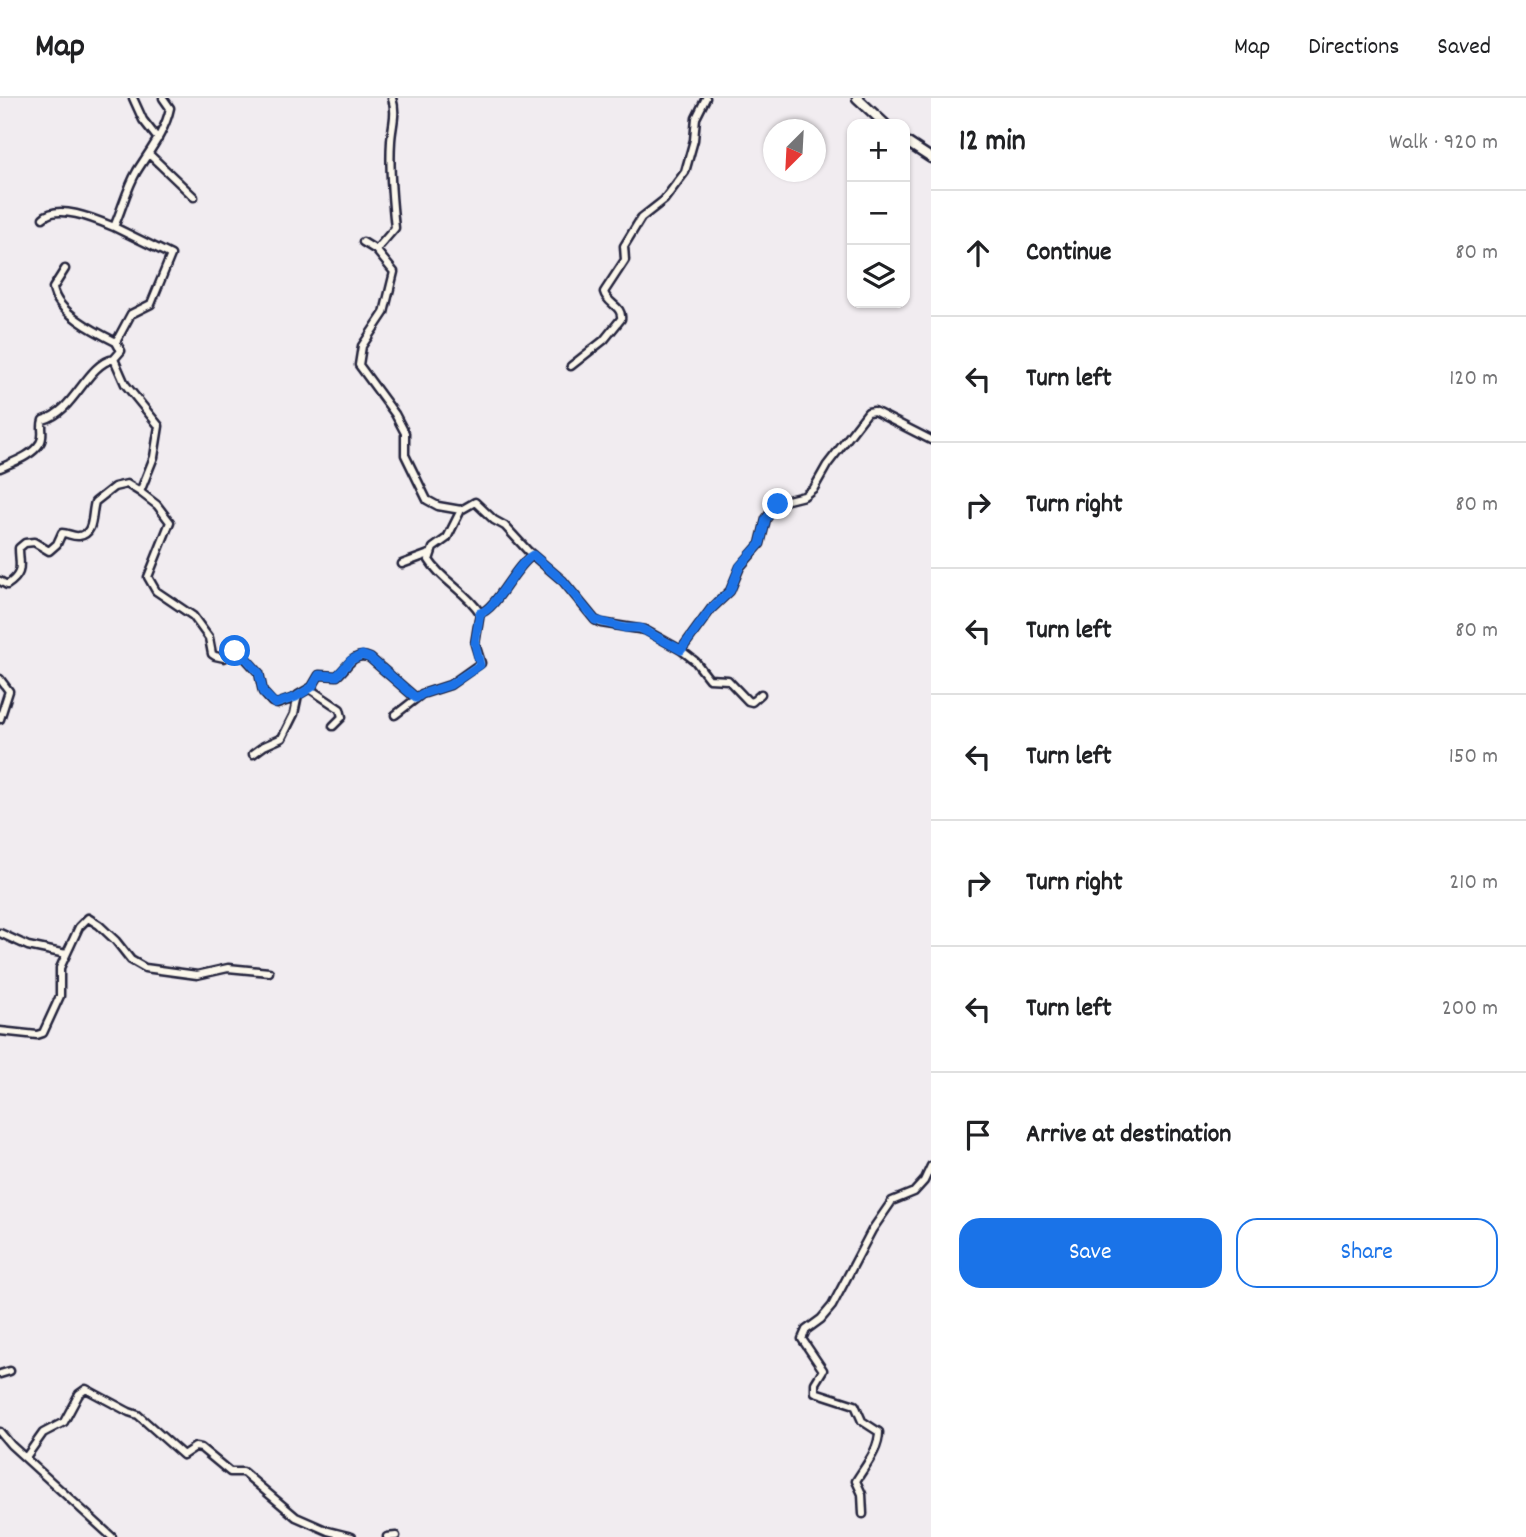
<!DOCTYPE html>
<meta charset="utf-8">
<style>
:root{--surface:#fff;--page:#f6f6f6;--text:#202124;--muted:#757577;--line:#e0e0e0;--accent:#1a73e8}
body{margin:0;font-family:Dekko,sans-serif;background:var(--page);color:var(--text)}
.controls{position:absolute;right:21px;top:21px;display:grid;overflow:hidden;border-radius:14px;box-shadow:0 2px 5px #0004}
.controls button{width:63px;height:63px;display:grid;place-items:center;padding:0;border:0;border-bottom:2px solid var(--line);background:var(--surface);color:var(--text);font:35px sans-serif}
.compass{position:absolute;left:763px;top:21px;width:63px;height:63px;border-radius:50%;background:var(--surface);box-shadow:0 2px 5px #0004;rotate:204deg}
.stop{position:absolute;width:21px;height:21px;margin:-16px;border:5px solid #1a73e8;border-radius:50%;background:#fff}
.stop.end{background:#1a73e8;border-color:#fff;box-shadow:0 2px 7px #0008}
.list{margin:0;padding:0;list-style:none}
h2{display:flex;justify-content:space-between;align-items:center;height:91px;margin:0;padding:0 28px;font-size:30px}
h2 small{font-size:23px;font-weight:400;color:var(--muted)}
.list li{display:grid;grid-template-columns:46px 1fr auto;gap:21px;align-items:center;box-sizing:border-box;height:126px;padding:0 28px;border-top:2px solid var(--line)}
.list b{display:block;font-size:26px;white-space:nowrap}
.list em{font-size:23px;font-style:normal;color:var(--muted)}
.actions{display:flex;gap:14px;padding:21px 28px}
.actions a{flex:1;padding:16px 0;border:2px solid var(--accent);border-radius:21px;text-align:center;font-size:24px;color:var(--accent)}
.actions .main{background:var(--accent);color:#fff}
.icon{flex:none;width:38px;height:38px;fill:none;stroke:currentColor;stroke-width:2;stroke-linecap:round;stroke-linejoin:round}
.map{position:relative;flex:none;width:931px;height:1439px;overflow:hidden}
header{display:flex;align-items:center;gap:42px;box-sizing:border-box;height:98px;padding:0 35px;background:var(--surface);border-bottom:2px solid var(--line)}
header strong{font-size:33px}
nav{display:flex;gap:38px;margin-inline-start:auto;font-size:24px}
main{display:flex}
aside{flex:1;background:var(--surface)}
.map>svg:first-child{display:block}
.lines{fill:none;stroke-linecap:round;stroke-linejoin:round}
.street-casing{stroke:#22223b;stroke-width:11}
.secondary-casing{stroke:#22223b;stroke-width:13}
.street{stroke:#fbf7ec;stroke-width:6}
.secondary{stroke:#fbf7ec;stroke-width:8}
.route{stroke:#1a73e8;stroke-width:9}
</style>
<header>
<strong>Map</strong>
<nav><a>Map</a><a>Directions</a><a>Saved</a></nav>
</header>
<main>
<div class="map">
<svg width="931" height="1439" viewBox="0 0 931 1439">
<rect width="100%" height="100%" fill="#f1ecf0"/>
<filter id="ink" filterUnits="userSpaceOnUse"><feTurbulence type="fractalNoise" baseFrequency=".0143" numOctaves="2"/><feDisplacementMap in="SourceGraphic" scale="14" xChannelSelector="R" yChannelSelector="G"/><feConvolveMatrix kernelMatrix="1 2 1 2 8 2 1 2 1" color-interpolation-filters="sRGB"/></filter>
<g filter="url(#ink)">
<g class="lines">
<defs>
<path id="street" d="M 133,0 L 143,22 L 158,41
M 163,0 L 170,10 C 165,34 150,52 137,73 C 127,90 122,111 114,129 L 171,157 L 151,206 L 131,216 L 116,244 L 121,253 L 114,261 L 125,286 L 159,328 L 154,359 L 140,394 L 157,407 L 170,424 L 148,479 L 156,493 L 193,518 L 209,540 L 212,556 L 215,558 L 224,560 L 238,552 L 259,575 L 263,594 L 272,604 L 277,606 L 297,599
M 392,0 C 397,16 392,27 391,43 C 389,71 392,102 395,130 L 376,152 L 394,174 L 384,215 L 362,248 L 359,267 L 395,316 L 405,335 L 405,357 L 427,402 L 438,408 L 461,412 L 475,404 L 494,422 L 505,428 L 528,453 L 563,483 L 595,522 L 601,525 L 645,532 L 681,552 L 695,563 L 709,581 L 728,582 L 748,603 L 752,604 L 761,596
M 149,56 L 194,99
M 43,120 C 58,105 97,122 114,129
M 363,144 L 376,152
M 65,171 L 53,190 C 56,214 96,234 116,244
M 571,268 L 604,242 L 621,221 C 623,208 607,206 604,194 L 625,162 L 624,148 L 641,120 L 664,102 L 685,74 L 694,42 L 696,20 L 706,0
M 0,370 C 13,364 32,358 40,345 C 45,338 40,330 43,322 C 75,314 86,266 114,261
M 402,466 L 429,456
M 0,483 L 7,487 C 25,475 19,467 19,450 L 25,445 L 34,444 L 49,453 L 57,446 L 62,435 C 68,435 73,439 79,438 C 95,436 91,416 95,404 L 114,389 L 127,386 L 140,394
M 480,515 C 496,512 515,467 533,457
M 681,552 L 711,511 L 730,493 L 740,469 L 760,446 L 766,421 L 773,411 L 784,403 L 804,398 L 814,390 L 827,367 L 868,314 L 874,313 L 931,342
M 0,581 L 9,593 L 0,621
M 310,591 L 340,611 L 342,619 L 333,628
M 395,617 L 422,596 L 450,587 L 481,565 L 475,546 L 480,515 C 467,494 442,483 429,462 L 433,450 L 447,440 L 461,412
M 253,656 L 264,648 L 282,640 L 294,616 L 298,597 L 312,589 L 319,577 L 337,578 C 348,569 353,553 370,560 L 416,600
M 0,835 L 28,848 L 66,856
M 0,933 L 37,937 L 43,935 L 60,898 L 60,870 L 79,829 L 88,820 L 99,827 L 116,843 L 131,862 L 145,870 L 197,877 L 228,870 L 269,874
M 0,1276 L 10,1273
M 0,1334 L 11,1347 L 112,1439
M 26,1359 L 43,1335 L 64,1324 L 79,1296 L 86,1291 L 129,1314 L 138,1317 L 183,1357 L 195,1349 L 201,1350 L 230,1374 L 243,1374 L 296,1419 L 328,1433 L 352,1439
M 863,1416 L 862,1396 L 856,1383 C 865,1368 879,1352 879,1334 L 862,1323 L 855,1307 L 815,1294 L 815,1285 L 823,1272 L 802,1241 L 806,1232 L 821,1221 L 832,1208 L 872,1132 L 892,1103 L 914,1094 L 924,1083 L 931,1068
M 387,1439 L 396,1438"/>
<path id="secondary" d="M 857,0 L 885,26
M 905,43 L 931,60"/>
</defs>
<use href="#street" class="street-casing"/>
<use href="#secondary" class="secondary-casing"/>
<use href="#street" class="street"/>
<use href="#secondary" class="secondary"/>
</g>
</g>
<g class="lines" filter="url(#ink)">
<path class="route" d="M 235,553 L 240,553 L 259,575 L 263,594 L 275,606 L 296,599 L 312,589 L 319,577 L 337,578 L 351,562 L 362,557 L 370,560 L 416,600 L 422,596 L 450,587 L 480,567 L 475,546 L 480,515 C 496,512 515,467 533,457 L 563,483 L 595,522 L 625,530 L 640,530 L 681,552 L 711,511 L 730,493 L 740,468 L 760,446 L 766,421 L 778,406"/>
</g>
</svg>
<div class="controls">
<button>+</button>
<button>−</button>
<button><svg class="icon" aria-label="layers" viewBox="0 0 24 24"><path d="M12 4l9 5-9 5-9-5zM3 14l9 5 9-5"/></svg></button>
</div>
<svg class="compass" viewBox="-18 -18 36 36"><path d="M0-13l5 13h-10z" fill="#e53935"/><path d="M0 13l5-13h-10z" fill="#757577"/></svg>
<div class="stop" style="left:235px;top:553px"></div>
<div class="stop end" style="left:778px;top:406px"></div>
</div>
<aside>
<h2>12 min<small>Walk · 920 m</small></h2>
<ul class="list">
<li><svg class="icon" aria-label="ahead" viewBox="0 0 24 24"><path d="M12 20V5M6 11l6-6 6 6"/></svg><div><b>Continue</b></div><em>80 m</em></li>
<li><svg class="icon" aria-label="left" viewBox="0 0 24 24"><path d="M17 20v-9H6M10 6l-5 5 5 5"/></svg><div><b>Turn left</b></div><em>120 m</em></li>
<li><svg class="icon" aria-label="right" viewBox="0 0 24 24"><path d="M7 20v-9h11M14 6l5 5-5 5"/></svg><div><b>Turn right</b></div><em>80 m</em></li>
<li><svg class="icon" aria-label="left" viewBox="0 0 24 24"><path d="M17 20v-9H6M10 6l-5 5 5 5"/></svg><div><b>Turn left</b></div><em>80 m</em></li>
<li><svg class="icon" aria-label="left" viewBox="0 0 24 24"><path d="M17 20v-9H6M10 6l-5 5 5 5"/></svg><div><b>Turn left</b></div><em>150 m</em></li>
<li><svg class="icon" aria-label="right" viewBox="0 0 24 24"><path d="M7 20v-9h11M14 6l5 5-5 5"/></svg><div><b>Turn right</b></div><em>210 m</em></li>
<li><svg class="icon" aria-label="left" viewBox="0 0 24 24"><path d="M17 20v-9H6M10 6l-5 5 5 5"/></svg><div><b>Turn left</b></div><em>200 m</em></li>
<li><svg class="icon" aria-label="arrive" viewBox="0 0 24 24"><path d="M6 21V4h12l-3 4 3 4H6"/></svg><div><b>Arrive at destination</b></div></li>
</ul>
<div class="actions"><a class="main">Save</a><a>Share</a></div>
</aside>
</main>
